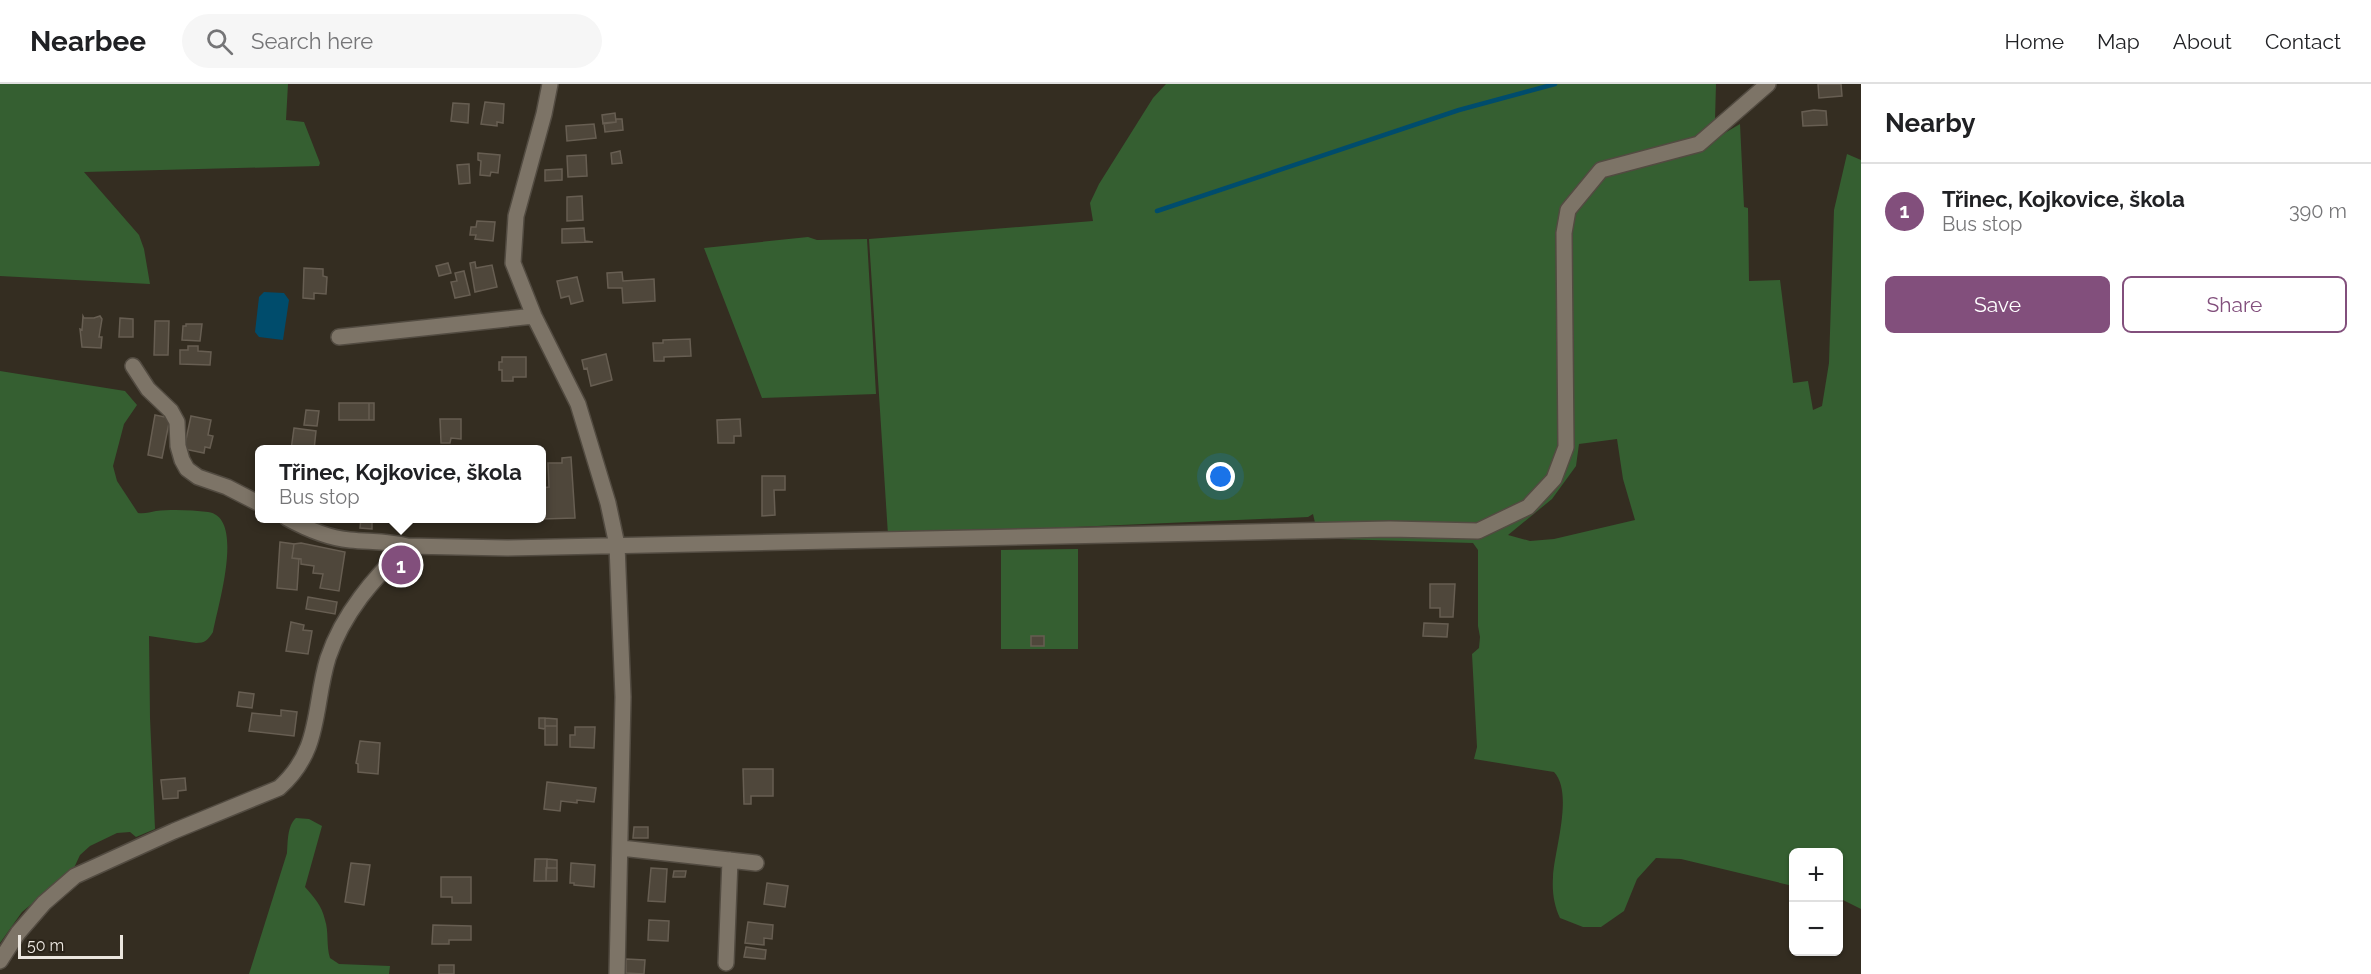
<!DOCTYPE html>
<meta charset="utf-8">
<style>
:root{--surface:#fff;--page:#f6f6f6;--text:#202124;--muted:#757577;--line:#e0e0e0;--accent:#824f7c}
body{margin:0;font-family:Raleway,sans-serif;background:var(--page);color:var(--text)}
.controls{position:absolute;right:18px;bottom:18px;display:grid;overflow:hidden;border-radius:9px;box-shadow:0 2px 4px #0004}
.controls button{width:54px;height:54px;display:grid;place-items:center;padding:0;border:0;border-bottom:2px solid var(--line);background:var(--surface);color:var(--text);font:30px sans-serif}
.scale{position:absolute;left:18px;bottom:15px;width:105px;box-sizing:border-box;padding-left:6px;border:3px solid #ebe6df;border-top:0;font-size:16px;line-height:21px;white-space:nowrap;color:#ebe6df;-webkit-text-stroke:4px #2a2318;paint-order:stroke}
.you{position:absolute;left:1221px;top:393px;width:21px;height:21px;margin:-15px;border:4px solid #fff;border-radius:50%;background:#1a73e8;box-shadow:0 0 0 9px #1a73e833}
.badge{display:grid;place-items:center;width:39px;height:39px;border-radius:50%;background:var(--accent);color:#fff;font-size:20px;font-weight:700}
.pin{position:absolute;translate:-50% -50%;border:3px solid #fff;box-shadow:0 2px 6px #0006}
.popup{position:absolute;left:255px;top:361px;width:291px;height:78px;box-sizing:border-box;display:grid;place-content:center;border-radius:9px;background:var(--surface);filter:drop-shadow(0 2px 4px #0005);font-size:20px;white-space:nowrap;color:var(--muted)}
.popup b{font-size:22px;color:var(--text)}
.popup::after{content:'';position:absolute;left:50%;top:100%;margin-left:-12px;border:12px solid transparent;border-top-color:var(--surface)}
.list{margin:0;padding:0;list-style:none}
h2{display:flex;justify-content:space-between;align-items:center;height:78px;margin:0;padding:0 24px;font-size:26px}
h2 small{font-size:20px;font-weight:400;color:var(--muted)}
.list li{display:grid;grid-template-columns:39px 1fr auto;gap:18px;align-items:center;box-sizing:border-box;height:96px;padding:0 24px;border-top:2px solid var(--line)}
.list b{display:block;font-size:22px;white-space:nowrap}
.list p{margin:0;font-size:20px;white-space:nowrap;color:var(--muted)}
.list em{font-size:20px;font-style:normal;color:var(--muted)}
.actions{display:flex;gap:12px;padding:18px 24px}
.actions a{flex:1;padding:14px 0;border:2px solid var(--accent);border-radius:9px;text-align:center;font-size:21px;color:var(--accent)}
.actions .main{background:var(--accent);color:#fff}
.icon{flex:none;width:33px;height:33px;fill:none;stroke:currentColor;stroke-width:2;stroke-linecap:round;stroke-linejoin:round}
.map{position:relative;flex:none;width:1861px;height:890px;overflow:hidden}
header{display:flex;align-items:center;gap:36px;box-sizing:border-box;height:84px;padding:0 30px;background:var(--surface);border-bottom:2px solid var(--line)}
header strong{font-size:28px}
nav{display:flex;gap:33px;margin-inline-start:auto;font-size:21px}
.search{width:420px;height:54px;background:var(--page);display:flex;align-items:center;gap:15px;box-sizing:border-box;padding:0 21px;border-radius:33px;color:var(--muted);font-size:22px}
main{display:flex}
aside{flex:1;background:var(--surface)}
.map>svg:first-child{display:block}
.green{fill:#355f31;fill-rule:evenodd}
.water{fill:#004c6c}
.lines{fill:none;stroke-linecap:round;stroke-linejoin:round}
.stream{stroke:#004c6c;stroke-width:4.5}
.building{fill:#4f473b;stroke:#675e52;stroke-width:1.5}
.minor-casing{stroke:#524b41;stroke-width:18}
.minor{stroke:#7d7467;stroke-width:15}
</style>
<header>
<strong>Nearbee</strong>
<div class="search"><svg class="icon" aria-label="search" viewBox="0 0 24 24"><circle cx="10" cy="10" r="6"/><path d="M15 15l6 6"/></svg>Search here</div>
<nav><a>Home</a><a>Map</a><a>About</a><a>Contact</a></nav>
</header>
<main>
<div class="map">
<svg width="1861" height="890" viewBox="0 0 1861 890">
<rect width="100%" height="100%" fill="#342d21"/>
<path class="green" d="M 0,0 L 288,0 L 286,36 L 304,38 L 320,79 L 319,82 L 84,88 L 139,151 L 144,165 L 150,200 L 0,192 Z
M 1166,0 L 1716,0 L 1715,36 L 1682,71 L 1699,64 L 1740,40 L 1744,123 L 1748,124 L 1749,197 L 1780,196 L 1793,299 L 1808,297 L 1813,326 L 1822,322 L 1829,279 L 1834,126 L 1847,70 L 1861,76 L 1861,825 L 1839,814 L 1838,768 L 1794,768 L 1793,802 L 1681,775 L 1656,774 L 1637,795 L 1624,827 L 1601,843 L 1583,843 L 1560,834 C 1554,821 1552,808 1553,793 C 1554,767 1574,709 1554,688 L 1474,675 L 1477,663 L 1472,570 L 1479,564 L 1480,553 L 1478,542 L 1478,466 L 1473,459 L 1338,455 L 1335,443 L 1316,443 L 1313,430 L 1308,433 L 888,451 L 869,155 L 1093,137 L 1090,119 L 1099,100 L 1153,14 ZM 1617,355 L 1623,395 L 1635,436 L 1554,455 L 1530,457 L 1508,451 L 1552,415 L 1576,382 L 1579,360 Z
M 808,153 L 817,156 L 867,155 L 876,310 L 762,314 L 704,164 Z
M 0,287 L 125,307 L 137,321 L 124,340 L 113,382 L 117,397 L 138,429 C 145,430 150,428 156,427 C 172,425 192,426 208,428 C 246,433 217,524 213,548 C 208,556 205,559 196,559 L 149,552 L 150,634 L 155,745 L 136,753 L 130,748 L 117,749 L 90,762 L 80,771 L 73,786 L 22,828 L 0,859 Z
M 1078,465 L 1078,565 L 1001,565 L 1001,466 Z
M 296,734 L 309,735 L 322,742 L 305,803 C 314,813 322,822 325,836 C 329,848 326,861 330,874 L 339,880 L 390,882 L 389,890 L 249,890 L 287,769 C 288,758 287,742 296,734 Z"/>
<path class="water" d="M 264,208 L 284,209 L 289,216 L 283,256 L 259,253 L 255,248 L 259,213 Z"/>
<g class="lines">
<path class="stream" d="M 1157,127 L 1459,26 L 1555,0"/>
</g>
<path class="building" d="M 1818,0 L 1841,0 L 1842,12 L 1819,14 Z
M 485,18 L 504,20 L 503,39 L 497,38 L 497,42 L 481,40 Z
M 453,19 L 469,20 L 468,39 L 451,37 Z
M 1814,26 L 1826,27 L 1827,41 L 1803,42 L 1802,28 Z
M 615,29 L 616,38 L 603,40 L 602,31 Z
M 616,35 L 622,35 L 623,46 L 605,48 L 604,39 L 616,38 Z
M 594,40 L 596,54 L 567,57 L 566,42 Z
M 620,67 L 622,79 L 612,80 L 611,69 Z
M 478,69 L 500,71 L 498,89 L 491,88 L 490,92 L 480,91 L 481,77 L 478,76 Z
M 586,71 L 587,92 L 568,93 L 567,72 Z
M 469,80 L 470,99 L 459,100 L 457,81 Z
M 562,85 L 562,96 L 545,97 L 545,86 Z
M 582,112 L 583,136 L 567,137 L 567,113 Z
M 477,137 L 495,138 L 493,157 L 475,155 L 476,151 L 470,151 L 471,143 L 476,143 Z
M 584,144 L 585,157 L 593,158 L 562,159 L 562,145 Z
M 475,178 L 476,184 L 492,181 L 497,203 L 475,208 L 470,179 Z
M 448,179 L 451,189 L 439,192 L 436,182 Z
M 304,184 L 323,185 L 323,192 L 327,193 L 326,210 L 314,209 L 314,215 L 303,214 Z
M 464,187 L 470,211 L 455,214 L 451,198 L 457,197 L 455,189 Z
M 622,188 L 623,197 L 654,195 L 655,217 L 623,219 L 622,204 L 608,204 L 607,189 Z
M 577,193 L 583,217 L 571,220 L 569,212 L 561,214 L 557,197 Z
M 83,232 L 84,234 L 94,234 L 100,232 L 102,235 L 99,253 L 102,253 L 101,264 L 82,263 L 80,245 L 82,246 Z
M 120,234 L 133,235 L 133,253 L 119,253 Z
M 155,237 L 169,237 L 168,271 L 154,271 Z
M 186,240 L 202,240 L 200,257 L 182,256 L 183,242 L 186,242 Z
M 690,255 L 691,272 L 664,273 L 664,277 L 654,277 L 653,259 L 663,259 L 663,256 Z
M 188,262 L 198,262 L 198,267 L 211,268 L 210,281 L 180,280 L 180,266 L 188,266 Z
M 606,270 L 612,296 L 591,302 L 587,284 L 584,285 L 582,276 Z
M 502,273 L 526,273 L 526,293 L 513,293 L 513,297 L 502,297 L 502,286 L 499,286 L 499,278 L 502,278 Z
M 339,319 L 369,319 L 369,336 L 339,336 Z
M 369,319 L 374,319 L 374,336 L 369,336 Z
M 306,326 L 319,327 L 317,342 L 304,341 Z
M 155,331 L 170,334 L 162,374 L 148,371 Z
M 191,332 L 211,336 L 208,351 L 213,352 L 210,364 L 205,363 L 204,369 L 184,365 Z
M 440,335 L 461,335 L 461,355 L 451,354 L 450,359 L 441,359 Z
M 740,335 L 741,352 L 734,352 L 734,359 L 718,359 L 717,336 Z
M 294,344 L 316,347 L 314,366 L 291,366 Z
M 571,373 L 575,434 L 542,435 L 542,404 L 549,403 L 548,379 L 562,379 L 562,374 Z
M 762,392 L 785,392 L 785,406 L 774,406 L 775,431 L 762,432 Z
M 361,434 L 372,434 L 372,445 L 360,444 Z
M 280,458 L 294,460 L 292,474 L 299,475 L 297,506 L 277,504 Z
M 301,459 L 345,468 L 339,507 L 320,504 L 323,490 L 313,489 L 314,482 L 301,480 L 301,475 L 292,474 L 294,460 Z
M 1430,500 L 1455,500 L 1453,533 L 1440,533 L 1440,524 L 1430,524 Z
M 308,513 L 337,518 L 335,530 L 306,525 Z
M 291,538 L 304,541 L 303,546 L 312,547 L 308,570 L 286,567 Z
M 1424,539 L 1448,540 L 1447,553 L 1423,552 Z
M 1031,552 L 1044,552 L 1044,562 L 1031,562 Z
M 239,608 L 254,610 L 252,624 L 237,622 Z
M 281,626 L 297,628 L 294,652 L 249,647 L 252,629 L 281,632 Z
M 539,634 L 545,634 L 545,645 L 539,644 Z
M 545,634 L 557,635 L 557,642 L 545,642 Z
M 545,642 L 557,642 L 557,661 L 545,661 Z
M 575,643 L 595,643 L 594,664 L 570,663 L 570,651 L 575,651 Z
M 360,657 L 380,659 L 378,690 L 358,688 L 358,680 L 356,679 Z
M 743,685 L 773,685 L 773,712 L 751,712 L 751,720 L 744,720 Z
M 185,694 L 186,706 L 178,707 L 178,714 L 163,715 L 161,696 Z
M 547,698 L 596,704 L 594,718 L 577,716 L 577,719 L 561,717 L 560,727 L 544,725 Z
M 634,743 L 648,743 L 648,754 L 633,754 Z
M 535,775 L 547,775 L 546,797 L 534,797 Z
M 547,775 L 557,776 L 557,784 L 547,784 Z
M 351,779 L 370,781 L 364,821 L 345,818 Z
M 571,779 L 595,781 L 594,803 L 574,801 L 574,799 L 570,799 Z
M 546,784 L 557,784 L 557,797 L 546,797 Z
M 651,784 L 667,785 L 665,818 L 648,817 Z
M 674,787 L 686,787 L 685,793 L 673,793 Z
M 441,793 L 471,793 L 471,819 L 452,819 L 452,813 L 441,813 Z
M 767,799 L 788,802 L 785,823 L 764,820 Z
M 649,836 L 669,837 L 668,857 L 648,856 Z
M 748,838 L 773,841 L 772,855 L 764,854 L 764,861 L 745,859 Z
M 433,841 L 471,842 L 471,856 L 449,856 L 449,860 L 432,860 Z
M 746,863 L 766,866 L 765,875 L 744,873 Z
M 626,875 L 645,876 L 644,890 L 626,889 Z
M 439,881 L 454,881 L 454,890 L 439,890 Z"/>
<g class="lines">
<defs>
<path id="minor" d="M 550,0 L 544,30 L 516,132 L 513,179 L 534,232 L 578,320 L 608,419 L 617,461 L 623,613 L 617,890
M 339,253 L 534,232
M 133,282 L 148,305 L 171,327 L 177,338 L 178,362 L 182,376 L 187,385 L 198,393 L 227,403 L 260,420
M 287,434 C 307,445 327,454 350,456 C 370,458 388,457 407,462
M 621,764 L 756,779
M 0,877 L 18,849 L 44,819 L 75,792 L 174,747 L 279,704 C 322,666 313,623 328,574 C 343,529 374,494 407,462 L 507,464 L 1390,445 L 1478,447 L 1528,423 L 1554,395 L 1566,363 L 1564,149 L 1568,126 L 1601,86 L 1699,60 L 1768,0
M 726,879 L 730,776"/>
</defs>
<use href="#minor" class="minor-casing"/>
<use href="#minor" class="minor"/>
</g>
</svg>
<div class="controls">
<button>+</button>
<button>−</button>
</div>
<div class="scale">50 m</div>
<div class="you"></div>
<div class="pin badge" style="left:401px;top:481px">1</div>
<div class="popup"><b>Třinec, Kojkovice, škola</b>Bus stop</div>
</div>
<aside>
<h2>Nearby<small></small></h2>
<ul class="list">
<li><span class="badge">1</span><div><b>Třinec, Kojkovice, škola</b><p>Bus stop</p></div><em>390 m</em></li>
</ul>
<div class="actions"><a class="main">Save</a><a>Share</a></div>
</aside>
</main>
